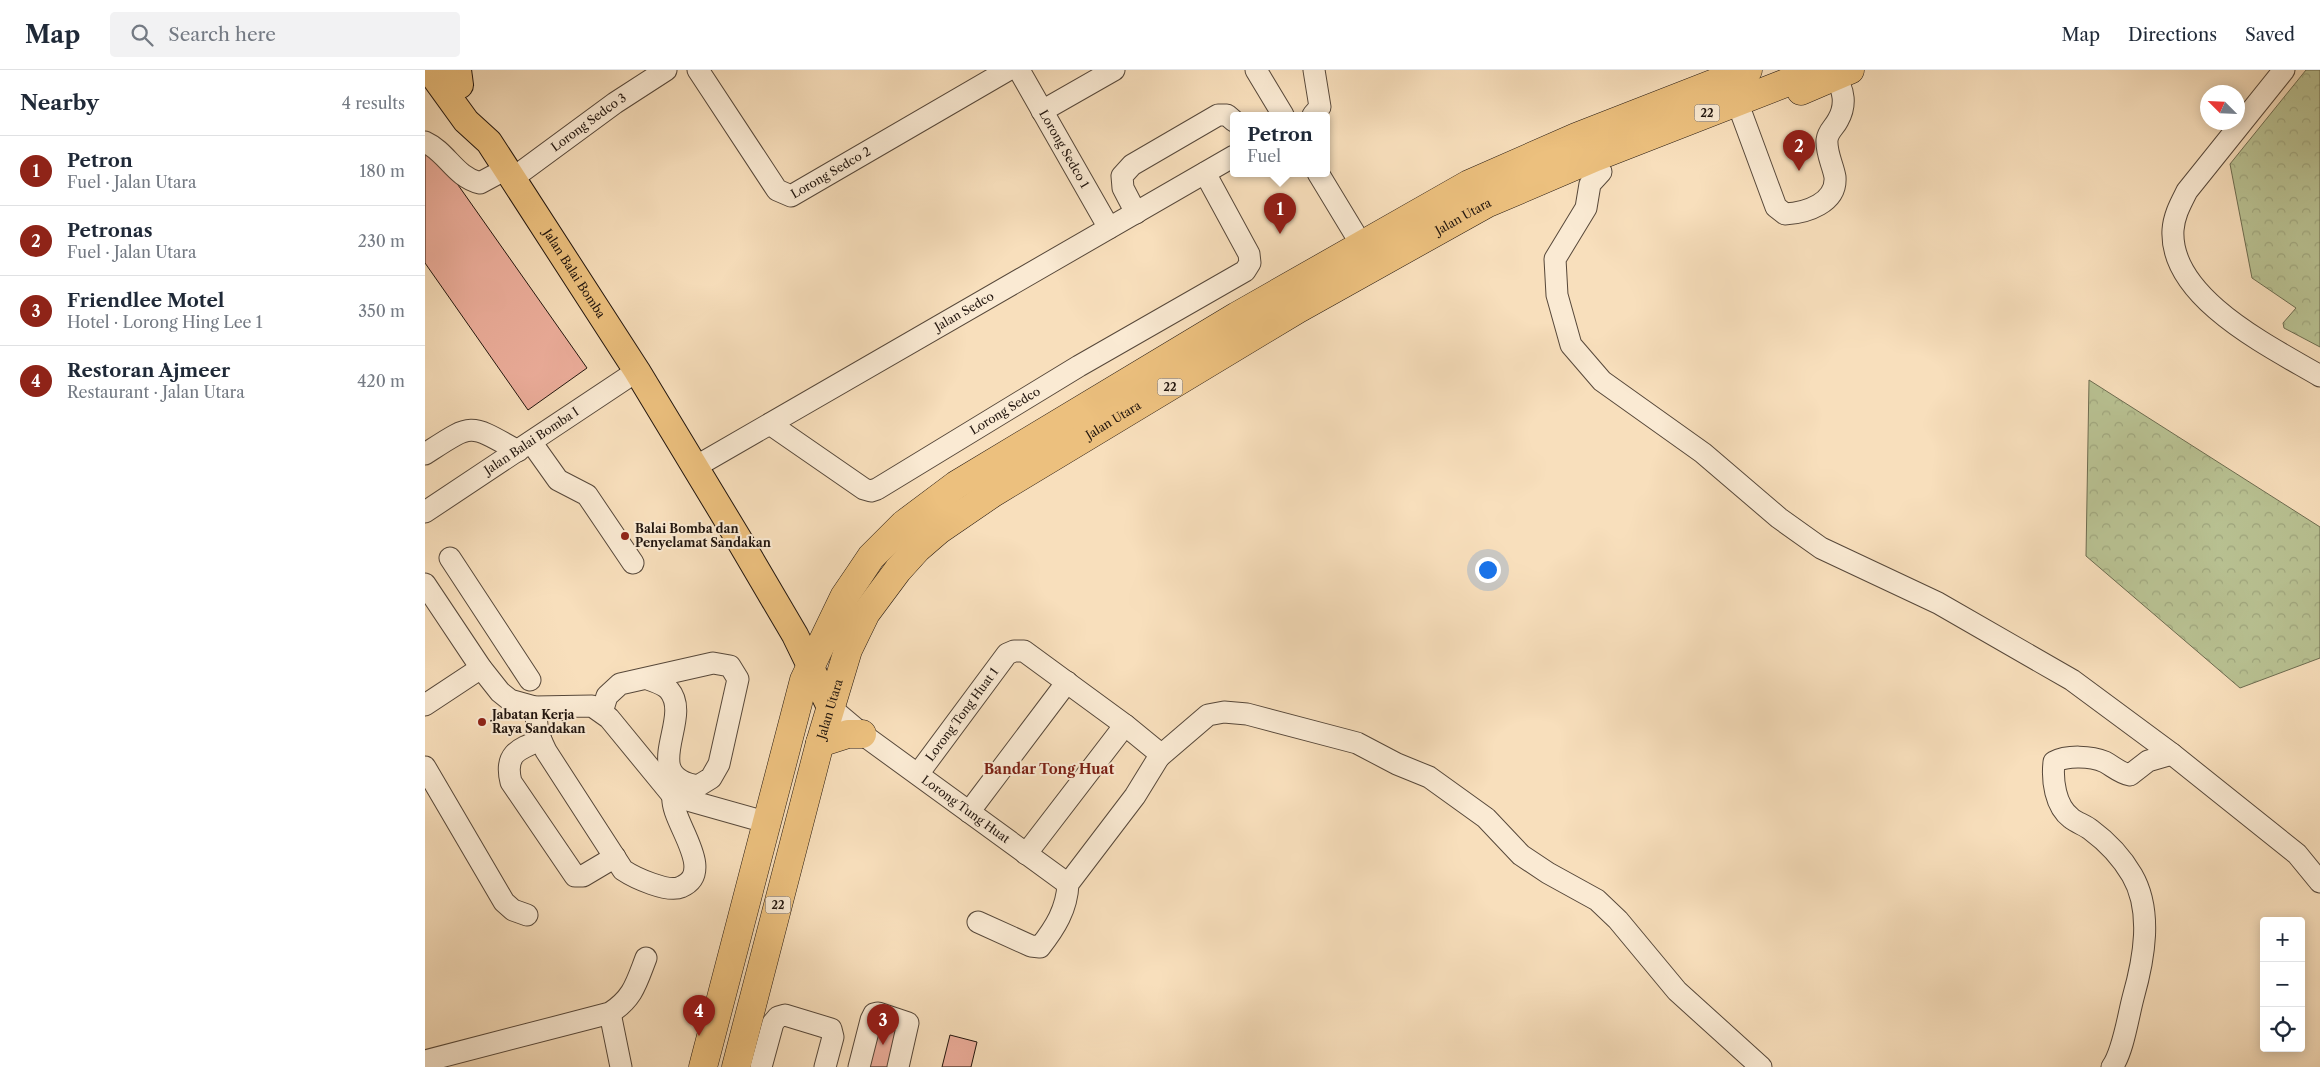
<!DOCTYPE html>
<meta charset="utf-8">
<style>
:root{--surface:#fff;--page:#f2f2f3;--text:#1f2937;--muted:#747a83;--line:#e0e1e3;--accent:#8f2418}
body{margin:0;font-family:"Libre Caslon Text",serif;background:var(--page);color:var(--text)}
.controls{position:absolute;right:15px;bottom:15px;display:grid;overflow:hidden;border-radius:5px;box-shadow:0 2px 12px #0003}
.controls button{width:45px;height:45px;display:grid;place-items:center;padding:0;border:0;border-bottom:1px solid var(--line);background:var(--surface);color:var(--text);font:25px sans-serif}
.compass{position:absolute;left:1775px;top:15px;width:45px;height:45px;border-radius:50%;background:var(--surface);box-shadow:0 2px 12px #0003;rotate:294deg}
.you{position:absolute;left:1062px;top:499px;width:18px;height:18px;margin:-12px;border:4px solid #fff;border-radius:50%;background:#1a73e8;box-shadow:0 0 0 8px #1a73e833}
.badge{display:grid;place-items:center;width:32px;height:32px;border-radius:50%;background:var(--accent);color:#fff;font-size:16px;font-weight:700}
.pin{position:absolute;translate:-50% -41px;filter:drop-shadow(0 1px 2px #0008)}
.pin::after{content:'';position:absolute;top:26px;width:18px;height:15px;background:inherit;clip-path:polygon(0 0,100% 0,50% 100%)}
.popup{position:absolute;left:805px;top:42px;width:100px;height:65px;box-sizing:border-box;display:grid;place-content:center;border-radius:5px;background:var(--surface);filter:drop-shadow(0 1px 4px #0005);font-size:16px;white-space:nowrap;color:var(--muted)}
.popup b{font-size:19px;color:var(--text)}
.popup::after{content:'';position:absolute;left:50%;top:100%;margin-left:-10px;border:10px solid transparent;border-top-color:var(--surface)}
.list{margin:0;padding:0;list-style:none}
h2{display:flex;justify-content:space-between;align-items:center;height:65px;margin:0;padding:0 20px;font-size:21px}
h2 small{font-size:16px;font-weight:400;color:var(--muted)}
.list li{display:grid;grid-template-columns:32px 1fr auto;gap:15px;align-items:center;box-sizing:border-box;height:70px;padding:0 20px;border-top:1px solid var(--line)}
.list b{display:block;font-size:19px;white-space:nowrap}
.list p{margin:0;font-size:16px;white-space:nowrap;color:var(--muted)}
.list em{font-size:16px;font-style:normal;color:var(--muted)}
.icon{flex:none;width:28px;height:28px;fill:none;stroke:currentColor;stroke-width:2;stroke-linecap:round;stroke-linejoin:round}
.map{position:relative;flex:none;width:1895px;height:997px;overflow:hidden}
header{display:flex;align-items:center;gap:30px;box-sizing:border-box;height:70px;padding:0 25px;background:var(--surface);border-bottom:1px solid var(--line)}
header strong{font-size:24px}
nav{display:flex;gap:28px;margin-inline-start:auto;font-size:18px}
.search{width:350px;height:45px;background:var(--page);display:flex;align-items:center;gap:12px;box-sizing:border-box;padding:0 18px;border-radius:5px;color:var(--muted);font-size:19px}
main{display:flex}
aside{flex:1;background:var(--surface)}
.map>svg:first-child{display:block}
.forest{fill:url(#forest-crowns);stroke:#6d6c50}
.building{fill:#eeaf9d;stroke:#21150e}
.lines{fill:none;stroke-linecap:round;stroke-linejoin:round}
.minor-casing{stroke:#57483a;stroke-width:23}
.major-casing{stroke:#21150e;stroke-width:28}
.highway-casing{stroke:#21150e;stroke-width:29}
.minor{stroke:#faead3;stroke-width:21}
.major{stroke:#ecc07e;stroke-width:26}
.highway{stroke:#ecc07e;stroke-width:28}
.poi-dot{fill:#8f2418;stroke:#faead3;stroke-width:2}
.labels{text-anchor:middle;stroke-width:4;stroke-linejoin:round;paint-order:stroke}
.shield{fill:#faead3;stroke:#625549;stroke-width:1}
.shield-label{font-size:11px;font-weight:bold;fill:#21150e}
.street-label{font-size:12px;fill:#21150e;stroke:#faead3}
.poi-label{font-size:12px;font-weight:bold;fill:#21150e;stroke:#faead3;text-anchor:start}
.neighbourhood-label{font-size:14px;font-weight:bold;fill:#7a1f14;stroke:#faead3}
</style>
<header>
<strong>Map</strong>
<div class="search"><svg class="icon" aria-label="search" viewBox="0 0 24 24"><circle cx="10" cy="10" r="6"/><path d="M15 15l6 6"/></svg>Search here</div>
<nav><a>Map</a><a>Directions</a><a>Saved</a></nav>
</header>
<main>
<aside>
<h2>Nearby<small>4 results</small></h2>
<ul class="list">
<li><span class="badge">1</span><div><b>Petron</b><p>Fuel · Jalan Utara</p></div><em>180 m</em></li>
<li><span class="badge">2</span><div><b>Petronas</b><p>Fuel · Jalan Utara</p></div><em>230 m</em></li>
<li><span class="badge">3</span><div><b>Friendlee Motel</b><p>Hotel · Lorong Hing Lee 1</p></div><em>350 m</em></li>
<li><span class="badge">4</span><div><b>Restoran Ajmeer</b><p>Restaurant · Jalan Utara</p></div><em>420 m</em></li>
</ul>
</aside>
<div class="map">
<svg width="1895" height="997" viewBox="0 0 1895 997">
<defs>
<pattern id="forest-crowns" width="20" height="18" patternUnits="userSpaceOnUse" patternTransform="scale(1.25)"><rect width="20" height="18" fill="#b9c293"/><path d="M2 6a3 3 0 1 1 6 0M12 15a3 3 0 1 1 6 0" fill="none" stroke="#9fa67e"/></pattern>
</defs>
<rect width="100%" height="100%" fill="#f8dfbc"/>
<filter id="stains"><feTurbulence type="fractalNoise" baseFrequency=".004" numOctaves="4"/><feColorMatrix values="0 0 0 0 .2 0 0 0 0 .09 0 0 0 0 .02 0 0 0 .5 -.17"/></filter>
<radialGradient id="worn" r=".72"><stop offset=".6" stop-color="#630" stop-opacity="0"/><stop offset="1" stop-color="#630" stop-opacity=".3"/></radialGradient>
<path class="forest" d="M 1881,0 L 1895,0 L 1895,277 L 1859,258 L 1858,253 L 1871,238 L 1827,208 L 1805,94 Z
M 1664,310 L 1895,457 L 1895,588 L 1815,618 L 1661,486 Z"/>
<path class="building" d="M 7,78 L 162,298 L 103,340 L 0,193 L 0,84 Z
M 454,946 L 476,953 L 463,997 L 439,997 Z
M 525,965 L 552,972 L 546,997 L 517,997 Z"/>
<g class="lines">
<defs>
<g id="minor">
<path id="s1" d="M 273,0 L 352,120 L 366,126 L 583,0"/>
<path id="s2" d="M 594,0 L 684,158"/>
<path d="M 831,0 L 858,45"/>
<path d="M 1859,0 L 1762,121 C 1756,133 1749,145 1748,160 C 1744,228 1846,277 1895,306"/>
<path d="M 617,41 L 689,0"/>
<path d="M 888,45 L 895,37 L 889,0"/>
<path d="M 1317,45 L 1351,137 L 1360,144 C 1381,143 1412,133 1410,107 C 1408,95 1401,83 1402,70 C 1403,61 1409,58 1413,50 C 1421,36 1420,19 1409,8"/>
<path d="M 0,72 C 22,82 30,107 55,113 L 81,99"/>
<path d="M 1176,102 L 1165,114 L 1161,138 L 1130,189 L 1132,225 L 1146,275 L 1177,311 L 1278,383 L 1354,448 L 1396,478 L 1513,533 L 1647,610 L 1747,684 L 1872,784 L 1895,812"/>
<path d="M 893,103 L 936,174"/>
<path id="s3" d="M 88,108 L 190,33 L 241,0"/>
<path d="M 711,143 L 698,118 L 697,106 L 707,95 L 793,45 L 802,45 L 809,51"/>
<path id="s4" d="M 345,354 L 439,419 L 446,421 L 452,419 L 654,296 L 820,201 L 825,193 L 824,184 L 780,103"/>
<path d="M 106,372 L 133,410 L 162,425 L 208,493"/>
<path d="M 0,384 C 48,353 43,353 93,381"/>
<path id="s5" d="M 270,397 L 809,86"/>
<path id="s6" d="M 0,442 L 212,301"/>
<path d="M 25,488 L 105,610"/>
<path d="M 0,514 L 56,598 L 75,622 L 85,630 L 110,637 L 167,636 L 184,648 L 248,726 L 340,752"/>
<path d="M 0,635 L 56,598"/>
<path d="M 110,637 L 113,664 L 121,681 L 198,800 C 210,808 243,823 256,817 C 293,801 244,750 248,726"/>
<path id="s7" d="M 405,637 L 437,664 L 643,814"/>
<path d="M 177,642 L 182,626 L 195,614 L 288,593 L 305,596 L 313,609 L 294,694 L 286,708 L 273,716 C 212,706 269,649 244,620 C 239,614 230,612 223,609"/>
<path d="M 116,670 C 93,679 79,684 86,712 L 150,806 L 158,806 L 190,787"/>
<path d="M 734,687 L 783,645 L 799,642 L 822,644 L 932,673 L 972,694 L 1004,707 L 1061,748 L 1096,785 L 1123,803 L 1172,830 L 1193,850 L 1252,921 L 1336,997"/>
<path d="M 0,697 L 79,832 L 88,840 L 102,845"/>
<path id="s8" d="M 493,704 L 582,584 L 589,581 L 599,581 L 700,655 L 601,784"/>
<path d="M 544,742 L 642,612"/>
<path d="M 553,852 L 606,876 L 615,877 C 630,858 642,839 643,814 L 710,726 L 734,687 L 733,682 L 700,655"/>
<path d="M 185,943 L 196,997"/>
<path d="M 0,991 L 185,943 C 208,928 211,914 221,888"/>
<path d="M 336,997 L 348,953 L 353,947 L 360,945 L 406,959 L 408,967 L 400,997"/>
<path d="M 434,997 L 446,950 L 449,944 L 453,943 L 483,953 L 473,997"/>
<path d="M 1687,997 C 1698,982 1703,947 1708,928 C 1719,889 1728,841 1707,805 C 1697,788 1681,771 1666,760 C 1660,755 1652,753 1646,748 C 1630,736 1627,710 1629,692 C 1642,685 1666,686 1680,692 C 1689,697 1695,703 1705,705 L 1723,691 L 1747,684"/>
</g>
<g id="major">
<path id="s9" d="M 4,0 L 41,51 L 64,72 L 212,301 L 313,468 L 370,565 L 405,637"/>
<path d="M 33,0 L 35,15"/>
</g>
<g id="highway">
<path d="M 1376,21 L 1425,0"/>
<path d="M 395,673 L 423,664 L 437,664"/>
<path d="M 278,997 L 379,610 L 419,527 L 434,505 L 446,487 L 479,454 L 531,415 L 812,246 L 1044,114 L 1151,67 L 1323,0"/>
<path id="s10" d="M 311,997 L 395,673 L 423,580 L 441,543 L 473,500 L 492,479 L 514,460 L 568,423 L 873,239 L 1061,134 L 1171,87 L 1394,0"/>
</g>
</defs>
<use href="#minor" class="minor-casing"/>
<use href="#major" class="major-casing"/>
<use href="#highway" class="highway-casing"/>
<use href="#minor" class="minor"/>
<use href="#major" class="major"/>
<use href="#highway" class="highway"/>
</g>
<g class="poi-dot">
<circle cx="200" cy="466" r="5"/>
<circle cx="57" cy="652" r="5"/>
</g>
<g class="labels">
<g class="shield">
<rect x="1269.5" y="34.5" width="25" height="17" rx="4"/>
<rect x="732.5" y="308.5" width="25" height="17" rx="4"/>
<rect x="340.5" y="826.5" width="25" height="17" rx="4"/>
</g>
<g class="shield-label">
<text x="1282" y="47">22</text>
<text x="745" y="321">22</text>
<text x="353" y="839">22</text>
</g>
<g class="street-label">
<text dy="4" stroke="none"><textPath href="#s3" startOffset="94">Lorong Sedco 3</textPath></text>
<text dy="4" stroke="none"><textPath href="#s2" startOffset="91">Lorong Sedco 1</textPath></text>
<text dy="4" stroke="none"><textPath href="#s1" startOffset="205">Lorong Sedco 2</textPath></text>
<text dy="4" stroke="none"><textPath href="#s10" startOffset="1195">Jalan Utara</textPath></text>
<text dy="4" stroke="none"><textPath href="#s9" startOffset="251">Jalan Balai Bomba</textPath></text>
<text dy="4" stroke="none"><textPath href="#s5" startOffset="311">Jalan Sedco</textPath></text>
<text dy="4" stroke="none"><textPath href="#s4" startOffset="278">Lorong Sedco</textPath></text>
<text dy="4" stroke="none"><textPath href="#s10" startOffset="790">Jalan Utara</textPath></text>
<text dy="4" stroke="none"><textPath href="#s6" startOffset="128">Jalan Balai Bomba I</textPath></text>
<text dy="4" stroke="none"><textPath href="#s10" startOffset="370">Jalan Utara</textPath></text>
<text dy="4" stroke="none"><textPath href="#s8" startOffset="74">Lorong Tong Huat 1</textPath></text>
<text dy="4" stroke="none"><textPath href="#s7" startOffset="170">Lorong Tung Huat</textPath></text>
</g>
<g class="poi-label">
<text x="210" y="463">Balai Bomba dan<tspan x="210" dy="14">Penyelamat Sandakan</tspan></text>
<text x="67" y="649">Jabatan Kerja<tspan x="67" dy="14">Raya Sandakan</tspan></text>
</g>
<g class="neighbourhood-label">
<text x="624" y="704">Bandar Tong Huat</text>
</g>
</g>
<rect width="100%" height="100%" filter="url(#stains)"/>
<rect width="100%" height="100%" fill="url(#worn)"/>
</svg>
<div class="controls">
<button>+</button>
<button>−</button>
<button><svg class="icon" aria-label="locate" viewBox="0 0 24 24"><circle cx="12" cy="12" r="6"/><path d="M12 2v4M12 18v4M2 12h4M18 12h4"/></svg></button>
</div>
<svg class="compass" viewBox="-18 -18 36 36"><path d="M0-13l5 13h-10z" fill="#e53935"/><path d="M0 13l5-13h-10z" fill="#747a83"/></svg>
<div class="you"></div>
<div class="pin badge" style="left:855px;top:164px">1</div>
<div class="popup"><b>Petron</b>Fuel</div>
<div class="pin badge" style="left:1374px;top:101px">2</div>
<div class="pin badge" style="left:458px;top:975px">3</div>
<div class="pin badge" style="left:274px;top:966px">4</div>
</div>
</main>
